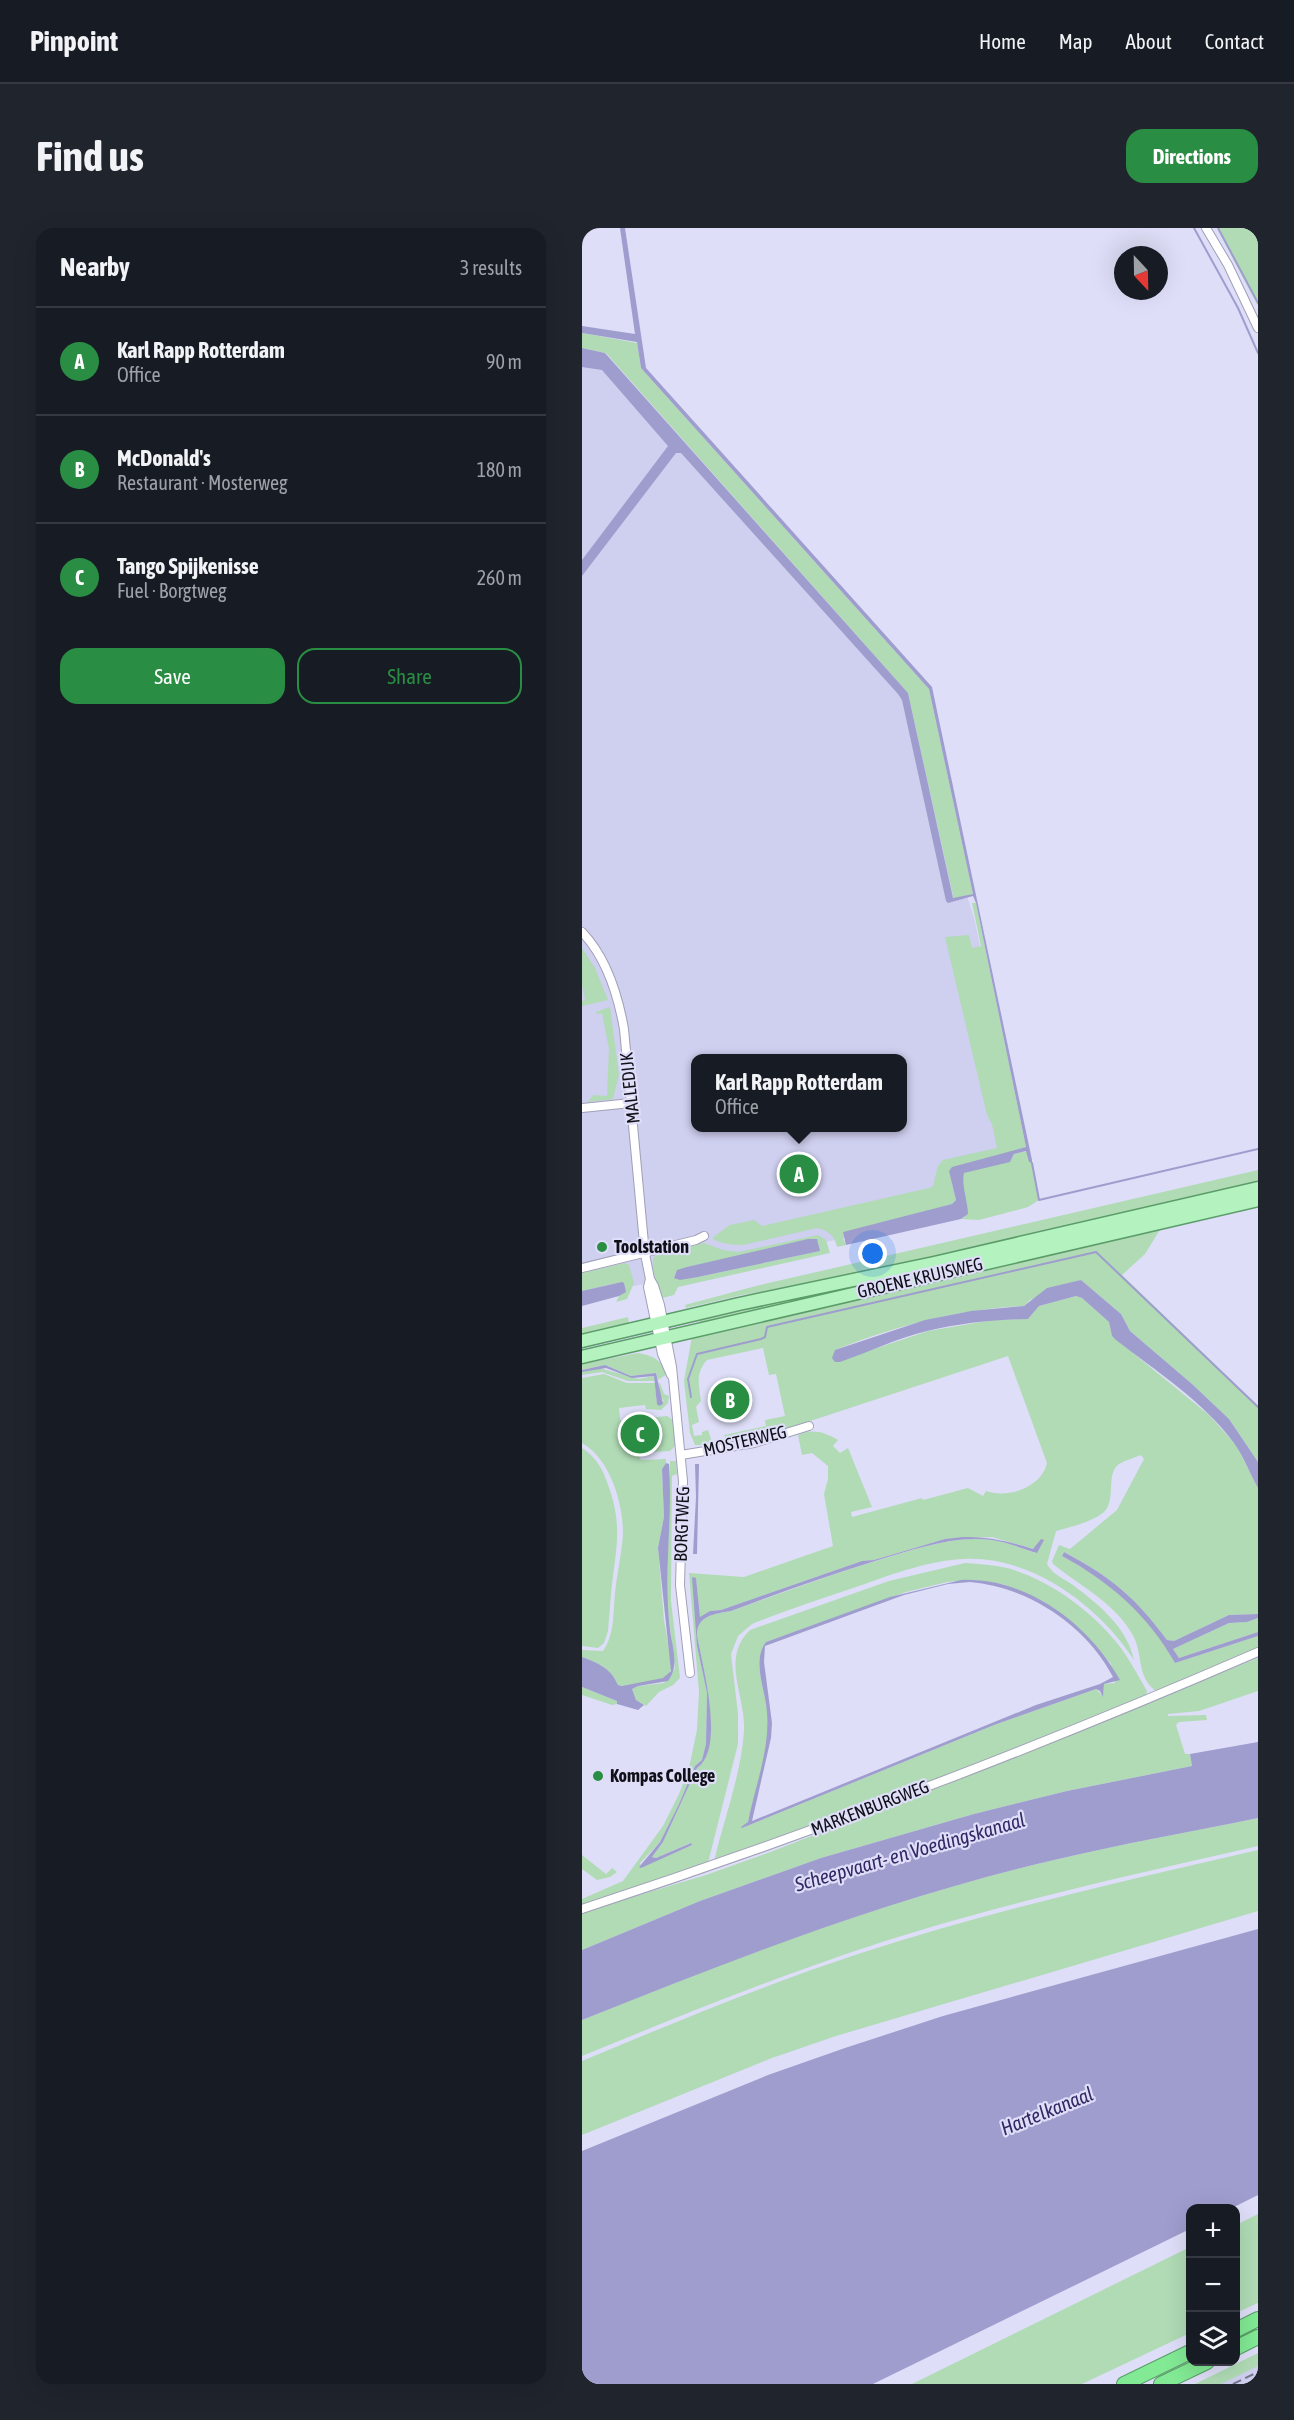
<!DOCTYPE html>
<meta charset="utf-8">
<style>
:root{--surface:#171b24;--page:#20242c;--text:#f1f3f6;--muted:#9ea1a6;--line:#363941;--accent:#298e43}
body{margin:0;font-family:"Asap Condensed",sans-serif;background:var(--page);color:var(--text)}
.controls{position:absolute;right:18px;bottom:18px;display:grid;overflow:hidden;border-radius:12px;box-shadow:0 6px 24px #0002}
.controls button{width:54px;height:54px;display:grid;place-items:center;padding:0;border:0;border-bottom:2px solid var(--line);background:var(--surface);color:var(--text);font:30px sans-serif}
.compass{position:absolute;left:532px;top:18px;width:54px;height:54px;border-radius:50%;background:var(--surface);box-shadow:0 6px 24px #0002;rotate:158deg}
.you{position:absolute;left:291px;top:1026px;width:21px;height:21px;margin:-15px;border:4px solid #fff;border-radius:50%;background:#1a73e8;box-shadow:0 0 0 9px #1a73e833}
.badge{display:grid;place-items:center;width:39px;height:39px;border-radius:50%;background:var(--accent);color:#fff;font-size:20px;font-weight:700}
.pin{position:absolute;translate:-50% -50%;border:3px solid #fff;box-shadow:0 2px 6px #0006}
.popup{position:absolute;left:109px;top:826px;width:216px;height:78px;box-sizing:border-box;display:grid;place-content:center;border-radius:12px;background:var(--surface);filter:drop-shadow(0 2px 4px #0005);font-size:20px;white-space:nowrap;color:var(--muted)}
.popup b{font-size:22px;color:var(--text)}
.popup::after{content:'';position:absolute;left:50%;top:100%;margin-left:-12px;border:12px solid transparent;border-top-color:var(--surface)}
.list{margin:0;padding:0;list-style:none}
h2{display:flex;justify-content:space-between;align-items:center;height:78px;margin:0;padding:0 24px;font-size:26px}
h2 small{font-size:20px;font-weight:400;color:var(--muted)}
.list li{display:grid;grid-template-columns:39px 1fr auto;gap:18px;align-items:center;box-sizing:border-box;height:108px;padding:0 24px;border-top:2px solid var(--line)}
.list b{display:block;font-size:22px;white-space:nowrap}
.list p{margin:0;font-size:20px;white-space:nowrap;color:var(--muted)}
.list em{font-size:20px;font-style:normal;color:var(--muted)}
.actions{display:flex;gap:12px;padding:18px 24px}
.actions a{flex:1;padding:14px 0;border:2px solid var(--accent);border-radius:18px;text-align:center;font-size:21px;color:var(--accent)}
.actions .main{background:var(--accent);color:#fff}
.icon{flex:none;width:33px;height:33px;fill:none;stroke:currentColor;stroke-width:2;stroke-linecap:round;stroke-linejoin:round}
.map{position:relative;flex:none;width:676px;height:2156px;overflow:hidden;border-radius:18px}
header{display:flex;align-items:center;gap:36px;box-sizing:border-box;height:84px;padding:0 30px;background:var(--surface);border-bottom:2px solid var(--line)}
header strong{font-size:28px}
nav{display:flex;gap:33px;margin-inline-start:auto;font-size:21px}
.intro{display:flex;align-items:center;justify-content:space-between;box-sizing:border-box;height:144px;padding:0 36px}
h1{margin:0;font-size:42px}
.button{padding:15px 27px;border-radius:18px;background:var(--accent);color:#fff;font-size:21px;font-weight:700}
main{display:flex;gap:36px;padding:0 36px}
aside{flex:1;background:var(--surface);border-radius:18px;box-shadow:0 6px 24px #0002}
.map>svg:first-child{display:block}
.built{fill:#cfcfef;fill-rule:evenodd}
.green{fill:#b0dbb5;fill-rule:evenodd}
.water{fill:#9e9dce;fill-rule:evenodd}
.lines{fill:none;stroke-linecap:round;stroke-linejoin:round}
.stream{stroke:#9e9dce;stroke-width:2}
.street-casing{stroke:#a0a0b8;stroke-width:10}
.primary-casing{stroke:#5a9d69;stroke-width:15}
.highway-casing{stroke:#5a9d69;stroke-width:16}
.street{stroke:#fff;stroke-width:8}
.primary{stroke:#b4f2bf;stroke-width:12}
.highway{stroke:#82e994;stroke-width:14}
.rail{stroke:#78788a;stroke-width:2;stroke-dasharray:9 4.5;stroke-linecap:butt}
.poi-dot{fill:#298e43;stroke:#dedef8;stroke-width:2}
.labels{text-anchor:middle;stroke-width:4.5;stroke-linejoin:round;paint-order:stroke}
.street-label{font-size:18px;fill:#101018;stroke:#dedef8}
.poi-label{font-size:18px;font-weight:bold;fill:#101018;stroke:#dedef8;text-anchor:start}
.water-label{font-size:20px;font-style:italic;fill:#312864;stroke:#dedef8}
</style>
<header>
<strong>Pinpoint</strong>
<nav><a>Home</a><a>Map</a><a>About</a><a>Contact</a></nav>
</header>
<div class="intro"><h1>Find us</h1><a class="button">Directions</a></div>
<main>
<aside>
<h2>Nearby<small>3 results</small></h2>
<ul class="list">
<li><span class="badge">A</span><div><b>Karl Rapp Rotterdam</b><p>Office</p></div><em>90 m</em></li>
<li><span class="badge">B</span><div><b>McDonald's</b><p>Restaurant · Mosterweg</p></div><em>180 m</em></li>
<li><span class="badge">C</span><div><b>Tango Spijkenisse</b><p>Fuel · Borgtweg</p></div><em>260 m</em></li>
</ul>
<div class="actions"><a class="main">Save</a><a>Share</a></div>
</aside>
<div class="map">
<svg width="676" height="2156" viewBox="0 0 676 2156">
<rect width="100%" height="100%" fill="#dedef8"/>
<path class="built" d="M 0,129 L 20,132 L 322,468 L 392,690 L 442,918 L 274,1007 L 0,1070 ZM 113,830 L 320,830 L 320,900 L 113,900 Z
M 676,2135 L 676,2156 L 632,2156 Z"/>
<path class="green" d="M 637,0 L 676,0 L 676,78 L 636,2 Z
M 0,105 L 55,115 L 59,140 L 347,461 L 391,666 L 372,671 L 326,465 L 24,125 L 0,120 Z
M 390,675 L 394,675 L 444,919 L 367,943 L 374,972 L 370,976 L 261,1010 L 264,1017 L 255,1019 C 252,1007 247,1003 235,1000 L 161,1017 C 150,1017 138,1016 130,1010 L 148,997 L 172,992 L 180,998 L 347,960 L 351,958 L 356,938 L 361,932 L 415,920 L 410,896 L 405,887 L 363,709 L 387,707 L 390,720 L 399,718 Z
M 0,720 L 13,740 L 26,772 L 0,778 L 0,773 L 3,772 L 0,757 Z
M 28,779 L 37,847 L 31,871 L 5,874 L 12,867 L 25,868 L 27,821 L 20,785 L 14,786 L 14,784 Z
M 445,923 L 450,935 L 457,972 L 446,979 L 397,992 L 379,991 L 383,989 C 383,977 379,955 382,945 L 430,931 L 432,926 Z
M 676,942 L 676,955 L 286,1045 L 160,1067 L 104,1080 L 103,1077 L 174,1058 Z
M 676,964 L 676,968 L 118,1097 L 117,1093 Z
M 579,1000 L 563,1026 L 540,1047 L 676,1178 L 676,1234 L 647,1191 L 610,1156 L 548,1103 L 539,1086 L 499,1052 L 448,1072 L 442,1078 C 377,1081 314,1098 253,1122 L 253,1134 L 346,1103 L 411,1092 L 446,1091 L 457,1078 L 494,1068 L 500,1070 L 527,1094 L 530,1108 L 627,1187 L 654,1217 L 676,1260 L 676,1386 L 647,1387 L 592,1413 L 585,1412 C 551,1368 531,1350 482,1324 L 480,1328 C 529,1355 566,1385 593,1435 L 676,1408 L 676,1422 L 577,1465 C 552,1450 563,1425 549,1404 C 530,1373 498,1358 471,1336 L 470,1333 L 477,1317 L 488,1321 L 535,1282 L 562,1231 L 559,1227 C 552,1230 544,1232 537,1236 C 523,1246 535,1271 522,1284 C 510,1294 489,1299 474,1303 L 465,1336 C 471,1347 481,1350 491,1357 C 517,1377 545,1399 552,1432 C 517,1378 450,1328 383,1331 C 348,1332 311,1346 277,1358 C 241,1370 205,1382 170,1396 L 156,1408 L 149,1426 L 156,1486 L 156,1516 L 126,1635 L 0,1678 L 0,1671 L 41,1653 L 81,1598 L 97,1566 L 107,1540 L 115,1502 L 117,1464 L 107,1345 L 162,1349 L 251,1318 L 242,1266 L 246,1251 L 246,1238 L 230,1225 L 220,1227 L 216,1207 C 230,1200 243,1204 256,1212 L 251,1218 L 258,1225 L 266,1220 L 290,1279 L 269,1284 L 270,1289 L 340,1270 L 341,1272 L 386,1260 L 401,1268 L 404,1263 C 426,1271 460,1259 465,1235 L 426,1128 L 204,1201 L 166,1212 L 147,1215 L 142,1207 L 184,1198 L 183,1192 L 203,1188 L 194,1146 L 187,1147 L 181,1120 L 125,1132 C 113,1145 117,1158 119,1173 L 114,1179 L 117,1194 L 110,1197 L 112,1208 L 120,1207 L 120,1204 L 126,1202 L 130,1214 L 127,1217 L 113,1217 L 108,1205 L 102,1153 L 110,1108 ZM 410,1309 L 452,1321 L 459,1311 L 454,1325 C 439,1321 426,1314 410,1312 C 371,1307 334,1321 297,1332 C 247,1347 198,1366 149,1383 C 133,1386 115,1387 115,1407 C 120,1435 143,1522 115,1540 L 81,1614 L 70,1629 L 74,1630 L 108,1615 L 110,1617 L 59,1639 L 58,1635 L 78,1614 L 97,1576 L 113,1538 L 120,1532 L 124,1516 L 125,1465 L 115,1418 L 114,1350 L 118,1390 L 128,1383 L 139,1382 L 280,1333 L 292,1332 L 363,1311 Z
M 236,1007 L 244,1012 L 248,1025 L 96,1059 L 92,1067 L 80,1070 C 75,1059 70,1041 71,1030 L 76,1026 L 122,1015 L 141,1022 L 157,1024 ZM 236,1013 L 237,1023 L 116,1049 L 92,1050 L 93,1045 L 105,1039 Z
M 43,1035 L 47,1037 L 52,1055 L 45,1071 L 34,1074 L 37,1068 L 44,1063 L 34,1055 L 0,1063 L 0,1045 Z
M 46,1089 L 47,1097 L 0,1109 L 0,1100 Z
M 56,1125 C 72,1128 78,1131 85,1146 L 76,1152 L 74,1145 L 49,1148 L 23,1137 L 0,1142 L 0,1136 Z
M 17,1140 L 57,1151 L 72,1148 L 73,1153 L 46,1153 L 20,1144 L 0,1147 L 0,1144 Z
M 22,1146 L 45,1155 L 73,1155 L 75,1175 L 82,1173 L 78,1168 L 77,1155 L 78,1155 L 82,1166 L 87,1168 L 86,1175 L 79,1182 L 64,1181 L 63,1177 L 37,1180 L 38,1191 L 59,1232 L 84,1231 L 84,1235 L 80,1241 L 82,1289 L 76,1320 L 82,1392 L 90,1439 L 86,1448 L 81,1450 L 47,1459 L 36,1457 C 29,1440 16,1435 0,1429 L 0,1422 L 21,1423 C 33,1406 31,1385 33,1365 C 35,1345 40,1325 41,1305 C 41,1274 28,1231 0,1215 L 0,1150 Z
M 85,1188 L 91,1192 L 93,1218 L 88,1223 L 71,1224 L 68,1220 L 65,1190 Z
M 0,1220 C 14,1229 21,1241 26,1257 C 42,1300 33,1323 29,1366 C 28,1378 27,1391 26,1403 L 22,1415 L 16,1420 L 0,1418 Z
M 88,1233 L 94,1233 L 95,1246 L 90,1248 L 89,1373 L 98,1450 L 91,1457 L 77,1464 L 64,1478 L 54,1472 L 50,1461 L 56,1458 L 82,1455 L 93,1440 L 85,1374 Z
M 383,1335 C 397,1336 411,1337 425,1340 C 463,1350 504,1379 529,1408 C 544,1424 554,1444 565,1463 L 564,1468 L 232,1600 L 132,1633 C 142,1591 159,1547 162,1503 C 164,1468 138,1431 168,1402 L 307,1353 ZM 389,1352 L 421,1356 L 464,1375 L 514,1418 L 529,1436 L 533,1455 L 522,1456 L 521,1468 L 514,1461 L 412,1497 L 160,1600 L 166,1594 C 174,1558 190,1518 185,1481 C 182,1460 170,1432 184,1414 L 324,1364 L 365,1354 Z
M 676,1390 L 676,1404 L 597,1430 L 591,1421 L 647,1395 L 665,1394 Z
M 676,1430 L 676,1463 L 617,1483 L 586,1486 L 586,1488 L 624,1487 L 625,1492 L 597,1494 L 594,1497 L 603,1526 L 608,1526 L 610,1538 L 485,1563 L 392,1586 L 239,1630 L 118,1673 L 0,1722 L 0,1684 L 124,1647 L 191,1623 L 470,1514 Z
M 0,1459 L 35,1473 L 35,1476 L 30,1477 L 0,1467 Z
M 676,1590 L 676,1618 C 567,1643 457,1667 349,1699 C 230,1734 115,1781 0,1828 L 0,1792 C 154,1729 310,1670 472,1632 C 539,1616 608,1604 676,1590 Z
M 676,1622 L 676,1683 L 254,1808 L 190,1830 L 0,1907 L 0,1833 C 91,1795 182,1757 276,1726 C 407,1683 542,1653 676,1622 Z
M 0,1627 L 24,1646 L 30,1640 L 35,1644 L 28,1649 L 15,1652 L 0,1641 Z
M 676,1986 L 676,2075 L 654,2085 L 654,1997 Z
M 608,2019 L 608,2105 L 500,2156 L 330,2156 Z
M 676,2125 L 676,2138 L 639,2156 L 613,2156 Z"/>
<path class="water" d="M 38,0 L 43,0 L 64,140 L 350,459 L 450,932 L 450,935 L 447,934 L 444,923 L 432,926 L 428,934 L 382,945 C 379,956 386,974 386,986 L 379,991 L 264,1017 L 261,1004 L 370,976 L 374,972 L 367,943 L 370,939 L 444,919 L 394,675 L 391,668 L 366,675 L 364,673 L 320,472 L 316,466 L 99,225 L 94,225 L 0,348 L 0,332 L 86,218 L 20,142 L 0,139 L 0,120 L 23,125 L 326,465 L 371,670 L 391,666 L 347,461 L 59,140 L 55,114 L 0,105 L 0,98 L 53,106 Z
M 226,1011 L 235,1011 L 238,1023 L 116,1049 L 98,1052 L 92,1050 L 95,1042 L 105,1039 Z
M 499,1052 L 539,1086 L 548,1103 L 610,1156 L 647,1191 L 676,1234 L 676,1260 C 668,1246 662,1229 652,1215 C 622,1174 574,1143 534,1112 L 530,1108 L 527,1094 L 500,1070 L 494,1068 L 457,1078 L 446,1091 C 412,1092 378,1095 345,1103 C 315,1110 287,1124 258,1134 L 253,1134 L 250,1130 L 253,1122 L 343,1092 L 389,1083 L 442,1078 L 465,1060 Z
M 40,1054 L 42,1055 L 44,1064 L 37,1068 L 0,1078 L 0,1063 Z
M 23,1137 L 49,1148 L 74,1145 L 81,1176 L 77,1178 L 75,1176 L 72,1148 L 50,1150 L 24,1140 L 0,1144 L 0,1142 Z
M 84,1235 L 87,1236 C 91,1291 81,1346 88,1401 C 90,1420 98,1437 86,1453 L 56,1458 L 50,1461 L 54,1472 L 62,1477 L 56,1482 L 35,1476 L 35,1473 L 0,1459 L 0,1429 C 16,1435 29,1440 36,1457 L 40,1458 L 81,1450 L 89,1443 L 76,1320 L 82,1289 L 80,1241 Z
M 113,1236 L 117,1236 L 115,1326 L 111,1326 L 114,1269 Z
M 381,1309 C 408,1309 426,1313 451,1321 L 459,1311 L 462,1312 L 455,1325 C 440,1321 426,1314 410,1312 C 370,1307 331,1322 293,1333 C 245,1348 196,1365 149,1383 C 133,1386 115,1387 115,1407 C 120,1436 144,1521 115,1540 L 81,1614 L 70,1629 L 74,1630 L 109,1615 L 110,1617 L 59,1640 L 57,1639 L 78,1614 L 97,1576 L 113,1538 L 120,1532 L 124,1516 L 125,1465 L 115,1418 L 110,1349 L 114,1350 L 118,1389 L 128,1383 L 139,1382 L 280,1333 L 292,1332 L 363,1311 Z
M 482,1324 C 529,1349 553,1369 585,1412 L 592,1413 L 647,1387 L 676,1386 L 676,1390 L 665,1394 L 647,1395 L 591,1421 L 597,1430 L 676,1404 L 676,1408 L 593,1435 C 566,1387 528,1354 480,1328 Z
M 379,1352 C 445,1349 507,1396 538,1452 L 522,1456 L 521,1469 L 518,1463 L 514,1461 L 412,1497 L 160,1600 L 159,1599 L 166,1594 C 173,1558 188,1522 185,1485 C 184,1463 169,1433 184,1414 L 308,1369 ZM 388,1354 C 446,1359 504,1397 531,1449 L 518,1456 L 454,1477 L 170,1593 L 189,1510 L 190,1495 L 182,1434 L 183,1418 L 322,1367 L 366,1356 Z
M 676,1514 L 676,1590 C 608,1604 539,1616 472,1632 C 309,1670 154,1730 0,1792 L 0,1722 L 118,1673 L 239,1630 L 392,1586 L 485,1563 L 610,1538 L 608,1526 Z
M 676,1701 L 676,1967 L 650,1980 L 608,1980 L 608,2001 L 291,2156 L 0,2156 L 0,1923 L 186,1847 L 263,1820 L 361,1788 Z"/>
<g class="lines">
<path class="stream" d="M 612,0 L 656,80 L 676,125
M 636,0 L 676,75
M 450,935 L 457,972 L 676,921
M 109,1169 L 106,1151 L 115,1126 L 179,1111 L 183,1109 L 185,1099 L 514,1024 L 676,1179"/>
<defs>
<path id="street" d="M 624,0 L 646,37 L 676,100
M 0,704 C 25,730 36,767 42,801 L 63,1026 L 68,1051 L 66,1059 L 80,1126 L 89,1147
M 0,880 L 49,875
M 0,1040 L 114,1012 L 122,1008
M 68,1051 L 72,1058 L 78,1077 L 90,1139 L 101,1253 L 98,1357 L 108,1445
M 99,1227 L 172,1215 L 227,1198
M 0,1681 C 229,1606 455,1520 676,1424"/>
<path id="primary" d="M 0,1113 L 157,1076 L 352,1035 L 676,960
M 0,1129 L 676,972"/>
<path id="highway" d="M 654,2102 L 676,2091
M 654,2120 L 676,2109
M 542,2156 L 608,2124
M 579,2156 L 625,2134"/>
</defs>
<use href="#street" class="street-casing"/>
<use href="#primary" class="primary-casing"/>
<use href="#highway" class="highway-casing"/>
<use href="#street" class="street"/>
<use href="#primary" class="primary"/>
<use href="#highway" class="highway"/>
<path class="rail" d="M 651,2156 L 676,2144"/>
</g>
<g class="poi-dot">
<circle cx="20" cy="1019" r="6"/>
<circle cx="16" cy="1548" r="6"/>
</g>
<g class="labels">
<g class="street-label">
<text transform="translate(48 860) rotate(-96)" y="6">MALLEDIJK</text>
<text transform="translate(338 1050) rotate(-13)" y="6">GROENE KRUISWEG</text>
<text transform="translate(163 1213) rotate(-13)" y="6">MOSTERWEG</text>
<text transform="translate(100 1296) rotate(-88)" y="6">BORGTWEG</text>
<text transform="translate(288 1580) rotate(-21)" y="6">MARKENBURGWEG</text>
</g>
<g class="poi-label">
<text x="32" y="1025">Toolstation</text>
<text x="28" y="1554">Kompas College</text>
</g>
<g class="water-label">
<text transform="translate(328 1624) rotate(-16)" y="7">Scheepvaart- en Voedingskanaal</text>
<text transform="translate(465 1883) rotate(-22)" y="7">Hartelkanaal</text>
</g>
</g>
</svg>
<div class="controls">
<button>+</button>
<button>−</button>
<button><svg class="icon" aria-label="layers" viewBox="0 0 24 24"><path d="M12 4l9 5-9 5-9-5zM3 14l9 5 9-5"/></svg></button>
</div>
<svg class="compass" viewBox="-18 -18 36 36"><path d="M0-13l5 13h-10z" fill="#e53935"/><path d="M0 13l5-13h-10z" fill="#9ea1a6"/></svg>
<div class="you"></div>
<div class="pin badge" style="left:217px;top:946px">A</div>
<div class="popup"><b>Karl Rapp Rotterdam</b>Office</div>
<div class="pin badge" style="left:148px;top:1172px">B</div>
<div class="pin badge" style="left:58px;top:1206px">C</div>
</div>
</main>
